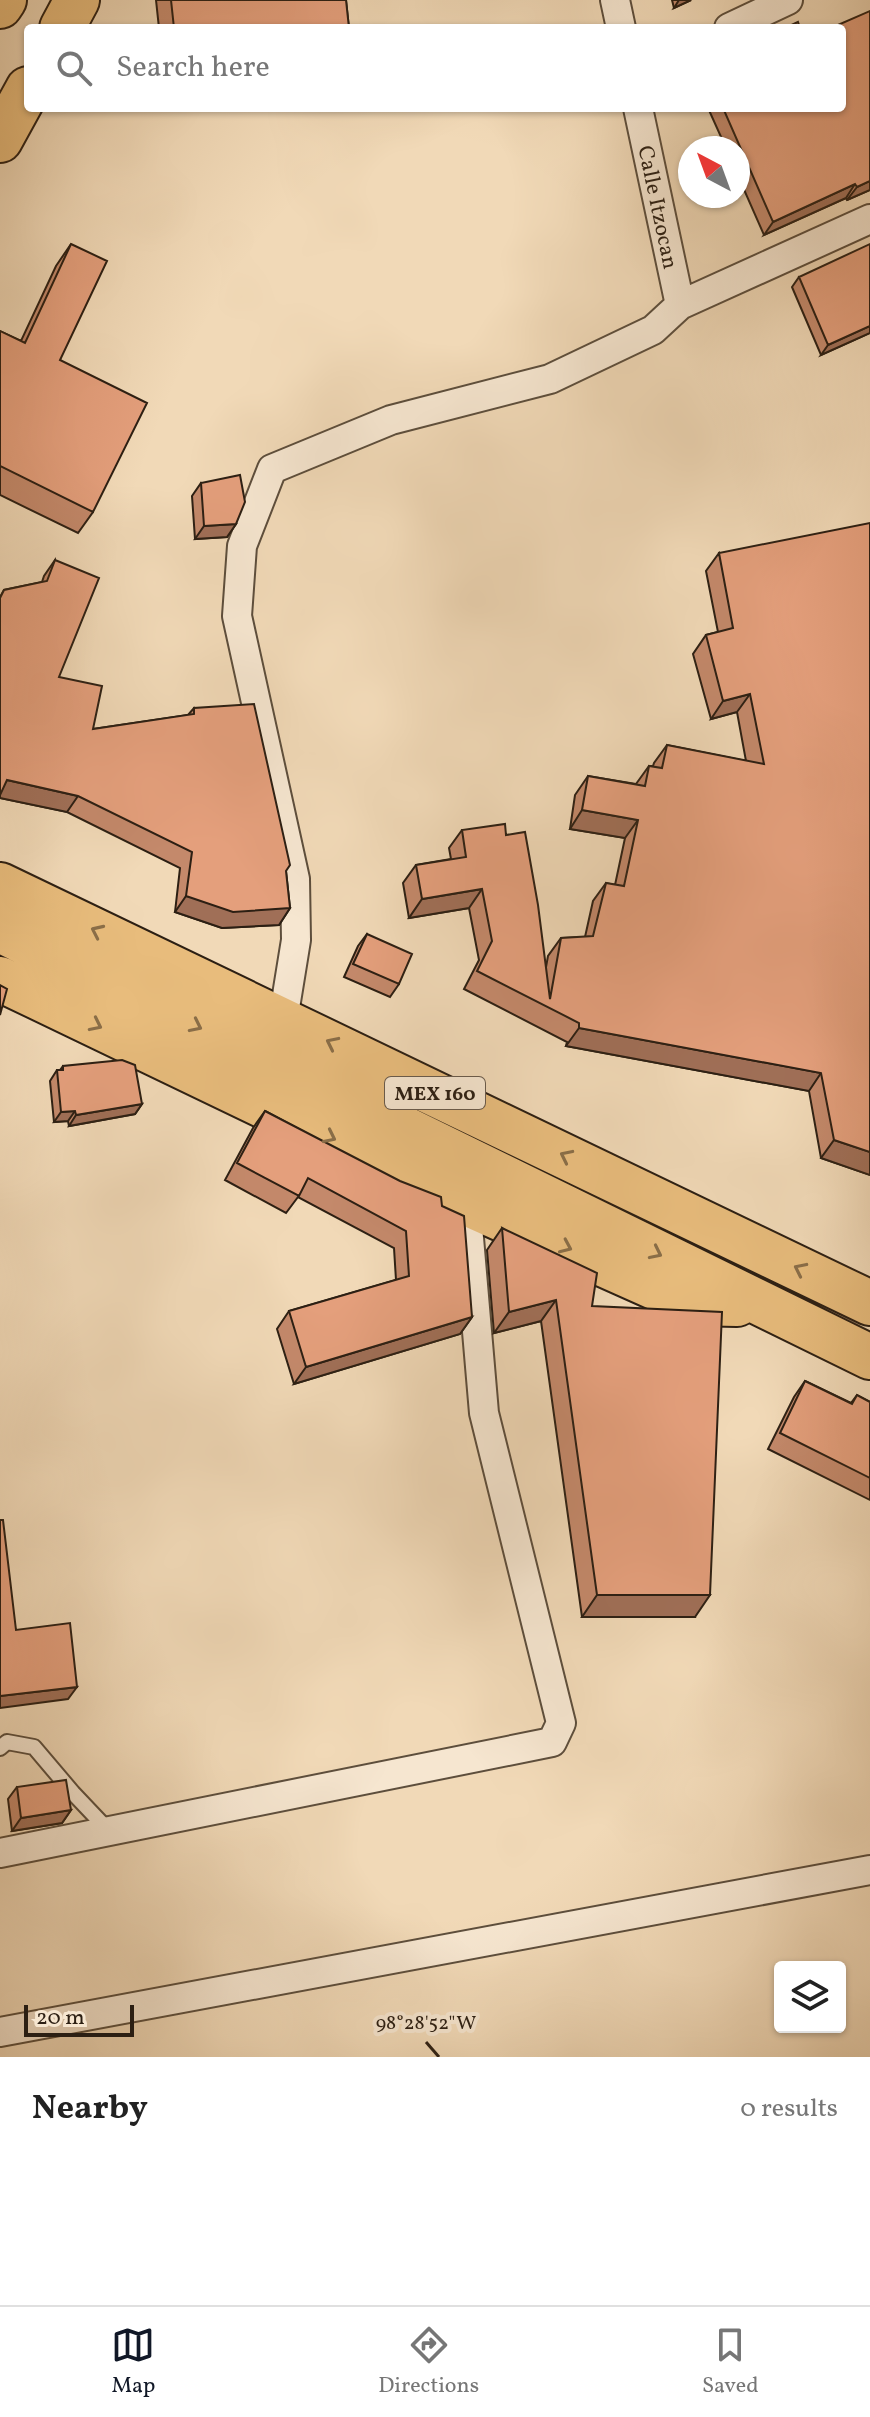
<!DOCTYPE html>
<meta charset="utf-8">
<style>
:root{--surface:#fff;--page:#f6f6f6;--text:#222;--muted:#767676;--line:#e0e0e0;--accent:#111827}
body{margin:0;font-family:Vollkorn,serif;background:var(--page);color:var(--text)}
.controls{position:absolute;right:24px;bottom:24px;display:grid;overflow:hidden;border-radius:8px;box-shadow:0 2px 6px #0004}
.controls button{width:72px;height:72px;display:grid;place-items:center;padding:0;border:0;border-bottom:2px solid var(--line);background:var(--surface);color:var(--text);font:40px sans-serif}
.compass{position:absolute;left:678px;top:136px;width:72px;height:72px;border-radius:50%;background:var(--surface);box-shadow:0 2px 6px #0004;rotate:319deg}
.scale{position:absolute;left:24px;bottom:20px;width:110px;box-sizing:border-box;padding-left:8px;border:4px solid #2c1f13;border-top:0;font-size:22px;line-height:28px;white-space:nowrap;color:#2c1f13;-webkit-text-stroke:6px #f6e6d0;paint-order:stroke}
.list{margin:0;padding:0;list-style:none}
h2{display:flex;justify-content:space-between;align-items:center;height:104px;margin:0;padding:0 32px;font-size:34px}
h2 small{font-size:26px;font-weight:400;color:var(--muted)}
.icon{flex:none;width:44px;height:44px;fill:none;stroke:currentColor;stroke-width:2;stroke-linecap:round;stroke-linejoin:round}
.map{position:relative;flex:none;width:870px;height:2057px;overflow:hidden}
.search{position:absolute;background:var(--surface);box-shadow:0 2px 6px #0004;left:24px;right:24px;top:24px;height:88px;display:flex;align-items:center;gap:20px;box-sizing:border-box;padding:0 28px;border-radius:8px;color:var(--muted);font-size:30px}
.sheet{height:248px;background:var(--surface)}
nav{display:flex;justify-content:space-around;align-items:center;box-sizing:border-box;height:112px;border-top:2px solid var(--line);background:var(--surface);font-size:22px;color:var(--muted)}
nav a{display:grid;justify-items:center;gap:4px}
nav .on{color:var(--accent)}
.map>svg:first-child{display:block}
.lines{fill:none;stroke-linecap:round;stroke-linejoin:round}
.lane-casing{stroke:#5d4e3c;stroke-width:18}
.street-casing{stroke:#5d4e3c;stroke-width:32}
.primary-casing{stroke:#2c1f13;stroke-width:48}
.lane{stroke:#f6e6d0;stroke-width:14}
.street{stroke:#f6e6d0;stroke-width:28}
.primary{stroke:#e8bc7c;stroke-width:44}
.wall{fill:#c4896b;stroke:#2c1f13;stroke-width:2}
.shaded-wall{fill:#a06f57;stroke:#2c1f13;stroke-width:2}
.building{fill:#e49f7c;stroke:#2c1f13;stroke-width:2}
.oneway{stroke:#8a6e48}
.ticks{fill:none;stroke:#2c1f13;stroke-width:3}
.labels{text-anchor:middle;stroke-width:8;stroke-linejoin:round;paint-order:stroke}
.shield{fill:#f6e6d0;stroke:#695b4c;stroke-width:2}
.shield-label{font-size:20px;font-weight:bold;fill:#2c1f13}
.street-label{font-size:22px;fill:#2c1f13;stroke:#f6e6d0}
.ticks-label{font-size:20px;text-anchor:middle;fill:#2c1f13;stroke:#f6e6d0;stroke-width:8;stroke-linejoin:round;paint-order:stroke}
</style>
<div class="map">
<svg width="870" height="2057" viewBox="0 0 870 2057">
<rect width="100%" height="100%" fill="#f1d9b7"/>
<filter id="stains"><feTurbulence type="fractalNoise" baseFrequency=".0025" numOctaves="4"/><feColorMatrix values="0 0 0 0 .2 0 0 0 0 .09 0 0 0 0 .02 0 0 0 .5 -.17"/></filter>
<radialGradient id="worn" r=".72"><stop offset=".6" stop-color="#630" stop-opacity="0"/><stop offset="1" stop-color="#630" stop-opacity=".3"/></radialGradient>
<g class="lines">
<defs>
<path id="lane" d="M 0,1748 L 7,1742 L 34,1747 L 73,1793 L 109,1831"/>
<path id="street" d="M 615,0 L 621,28
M 729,28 L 788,0
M 638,108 L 680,305
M 283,1020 L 296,940 L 295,879 L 237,616 L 242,546 L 272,469 L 391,420 L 550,379 L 653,330 L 680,305 L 870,219
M 0,1853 L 552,1742 L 561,1723 L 484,1413 L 466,1203
M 0,2032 L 870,1870"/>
<path id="primary" d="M 0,6 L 4,0
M 62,28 L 77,0
M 0,140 L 28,89
M 0,885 L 870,1303
M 0,930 L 870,1357
M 0,979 L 466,1203 L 690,1303 L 737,1304"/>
</defs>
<use href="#lane" class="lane-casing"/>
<use href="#street" class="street-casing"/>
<use href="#primary" class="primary-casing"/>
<use href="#lane" class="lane"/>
<use href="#street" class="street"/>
<use href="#primary" class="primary"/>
</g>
<path class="wall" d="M 156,0 L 346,0 L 349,28 L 159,28 Z
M 672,0 L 691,0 L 674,8 Z
M 870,11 L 870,190 L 847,200 L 846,198 L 764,235 L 738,176 L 738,148 L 726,148 L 708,108 L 842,108 Z
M 71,244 L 60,360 L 93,512 L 78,533 L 0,495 L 0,331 L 21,341 L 56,266 Z
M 799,277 L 870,333 L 821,355 L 792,287 Z
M 201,483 L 236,524 L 227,537 L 195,539 L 192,496 Z
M 719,553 L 870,1175 L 821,1158 L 809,1091 L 566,1046 L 567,1042 L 464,989 L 479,960 L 469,908 L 409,918 L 403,883 L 416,865 L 451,859 L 449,848 L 462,830 L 506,835 L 546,967 L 548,956 L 561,938 L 585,937 L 593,901 L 606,883 L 615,885 L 625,838 L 570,829 L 575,795 L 588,776 L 636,784 L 649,766 L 653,766 L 654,763 L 667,745 L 746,761 L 737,712 L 711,719 L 693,654 L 706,635 L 718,632 L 706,571 Z
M 55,560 L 59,677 L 93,729 L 188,715 L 194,708 L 286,871 L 290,908 L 279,925 L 222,928 L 175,912 L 180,868 L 67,812 L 0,798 L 0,597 L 4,590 L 42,582 L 44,576 Z
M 367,934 L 399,984 L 390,997 L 344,977 L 358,946 Z
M 63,1066 L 142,1104 L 135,1114 L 69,1126 L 68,1121 L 54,1122 L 50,1081 L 57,1070 L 60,1070 Z
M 265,1111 L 442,1206 L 472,1317 L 460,1334 L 294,1384 L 277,1329 L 289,1311 L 396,1280 L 394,1248 L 298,1197 L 286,1213 L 225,1180 L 253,1128 Z
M 502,1228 L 592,1306 L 695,1617 L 582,1617 L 541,1321 L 494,1333 L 487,1250 Z
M 805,1381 L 851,1403 L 857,1395 L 870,1402 L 870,1500 L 768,1449 L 794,1397 Z
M 17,1787 L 71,1810 L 62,1823 L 12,1831 L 8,1799 Z"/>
<path class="shaded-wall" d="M 679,0 L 691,0 L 674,8 Z
M 870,181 L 870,190 L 847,200 L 857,187 Z
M 855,184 L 846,198 L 764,235 L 773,222 Z
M 870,326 L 870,333 L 821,355 L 828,345 Z
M 236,524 L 227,537 L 195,539 L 204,526 Z
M 750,694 L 737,712 L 711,719 L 723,701 Z
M 7,780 L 78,796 L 67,812 L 0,798 L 0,790 Z
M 582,810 L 638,820 L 625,838 L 570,829 Z
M 482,889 L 469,908 L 409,918 L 422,899 Z
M 186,896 L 290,908 L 279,925 L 222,928 L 175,912 Z
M 579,1028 L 821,1073 L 809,1091 L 566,1046 Z
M 142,1104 L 135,1114 L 69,1126 L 76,1115 Z
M 75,1111 L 68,1121 L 54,1122 L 61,1112 Z
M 834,1140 L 870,1152 L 870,1175 L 821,1158 Z
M 556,1300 L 541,1321 L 494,1333 L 509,1312 Z
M 472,1317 L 460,1334 L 294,1384 L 306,1367 Z
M 597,1595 L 710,1595 L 695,1617 L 582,1617 Z
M 77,1687 L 68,1699 L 0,1708 L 0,1696 Z
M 71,1810 L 62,1823 L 12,1831 L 21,1818 Z"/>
<path class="building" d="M 171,0 L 346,0 L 349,28 L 174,28 Z
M 870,11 L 870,181 L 857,187 L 855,184 L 773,222 L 723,108 L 842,108 L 842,28 L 831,28 Z
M 798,22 L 800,28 L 785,28 Z
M 71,244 L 107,261 L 60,360 L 147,403 L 93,512 L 0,466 L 0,331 L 25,343 Z
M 870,244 L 870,326 L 828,345 L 799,277 Z
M 240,475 L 245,502 L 236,524 L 204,526 L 201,483 Z
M 870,523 L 870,1152 L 834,1140 L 821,1073 L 579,1028 L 579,1023 L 477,971 L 492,941 L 482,889 L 422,899 L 416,865 L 466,857 L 462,830 L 505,824 L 506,835 L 525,832 L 538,905 L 550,999 L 561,938 L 593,936 L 606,883 L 624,886 L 638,820 L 582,810 L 588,776 L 645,786 L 649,766 L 662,768 L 667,745 L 764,764 L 750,694 L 723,701 L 706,635 L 733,628 L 719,553 Z
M 55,560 L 99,578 L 59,677 L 102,686 L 93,729 L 194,714 L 194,708 L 254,704 L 290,865 L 286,871 L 290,908 L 233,912 L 186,896 L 192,852 L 78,796 L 7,780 L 0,795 L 0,598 L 4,590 L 47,581 Z
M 367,934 L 412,954 L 399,984 L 353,964 Z
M 0,985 L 7,989 L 0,1015 Z
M 122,1060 L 135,1065 L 142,1104 L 76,1115 L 75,1111 L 61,1112 L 57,1070 L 63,1070 L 63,1066 Z
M 265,1111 L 400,1181 L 441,1197 L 442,1206 L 464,1216 L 472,1317 L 306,1367 L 289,1311 L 409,1276 L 406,1231 L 308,1178 L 299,1196 L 237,1163 Z
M 502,1228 L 597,1273 L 592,1306 L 722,1312 L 710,1595 L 597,1595 L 556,1300 L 509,1312 Z
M 805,1381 L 852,1404 L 857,1395 L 870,1402 L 870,1478 L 780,1433 Z
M 0,1520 L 3,1520 L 16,1630 L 70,1623 L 77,1687 L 0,1696 Z
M 66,1780 L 71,1810 L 21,1818 L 17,1787 Z"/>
<defs><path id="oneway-chevron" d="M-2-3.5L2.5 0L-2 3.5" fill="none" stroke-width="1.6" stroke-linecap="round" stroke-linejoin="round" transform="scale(2)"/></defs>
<g class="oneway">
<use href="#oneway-chevron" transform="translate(97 931) rotate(-155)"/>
<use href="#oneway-chevron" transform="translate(96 1025) rotate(26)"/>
<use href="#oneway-chevron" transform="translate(196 1026) rotate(26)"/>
<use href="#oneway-chevron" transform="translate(332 1043) rotate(-154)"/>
<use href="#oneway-chevron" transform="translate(330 1137) rotate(26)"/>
<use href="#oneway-chevron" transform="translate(566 1156) rotate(-154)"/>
<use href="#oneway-chevron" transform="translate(566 1247) rotate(24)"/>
<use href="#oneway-chevron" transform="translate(656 1253) rotate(26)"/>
<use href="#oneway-chevron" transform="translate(800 1269) rotate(-154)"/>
</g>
<path class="ticks" d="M 426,2042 L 439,2057"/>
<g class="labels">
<rect class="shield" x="385" y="1077" width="100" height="32" rx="6"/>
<g class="shield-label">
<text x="435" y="1100">MEX 160</text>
</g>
<g class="street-label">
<text transform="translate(659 207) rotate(78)" y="8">Calle Itzocan</text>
</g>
</g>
<g class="ticks-label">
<text x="426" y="2029">98°28'52"W</text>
</g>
<rect width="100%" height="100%" filter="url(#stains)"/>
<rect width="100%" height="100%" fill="url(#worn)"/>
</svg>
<div class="controls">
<button><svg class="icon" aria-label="layers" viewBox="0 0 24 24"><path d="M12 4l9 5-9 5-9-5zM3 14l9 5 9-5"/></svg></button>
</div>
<svg class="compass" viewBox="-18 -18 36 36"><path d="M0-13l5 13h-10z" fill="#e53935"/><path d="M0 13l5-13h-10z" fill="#767676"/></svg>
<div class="scale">20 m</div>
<div class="search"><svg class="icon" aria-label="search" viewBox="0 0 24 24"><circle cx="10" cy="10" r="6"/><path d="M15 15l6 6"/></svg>Search here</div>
</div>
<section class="sheet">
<h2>Nearby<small>0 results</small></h2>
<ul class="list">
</ul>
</section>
<nav>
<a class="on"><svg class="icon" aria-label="map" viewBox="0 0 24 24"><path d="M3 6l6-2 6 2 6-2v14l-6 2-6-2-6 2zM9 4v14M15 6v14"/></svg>Map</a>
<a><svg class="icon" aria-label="directions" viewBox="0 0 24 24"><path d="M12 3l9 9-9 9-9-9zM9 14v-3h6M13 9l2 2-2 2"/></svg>Directions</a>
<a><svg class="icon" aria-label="saved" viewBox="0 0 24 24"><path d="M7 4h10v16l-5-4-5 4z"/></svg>Saved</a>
</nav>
